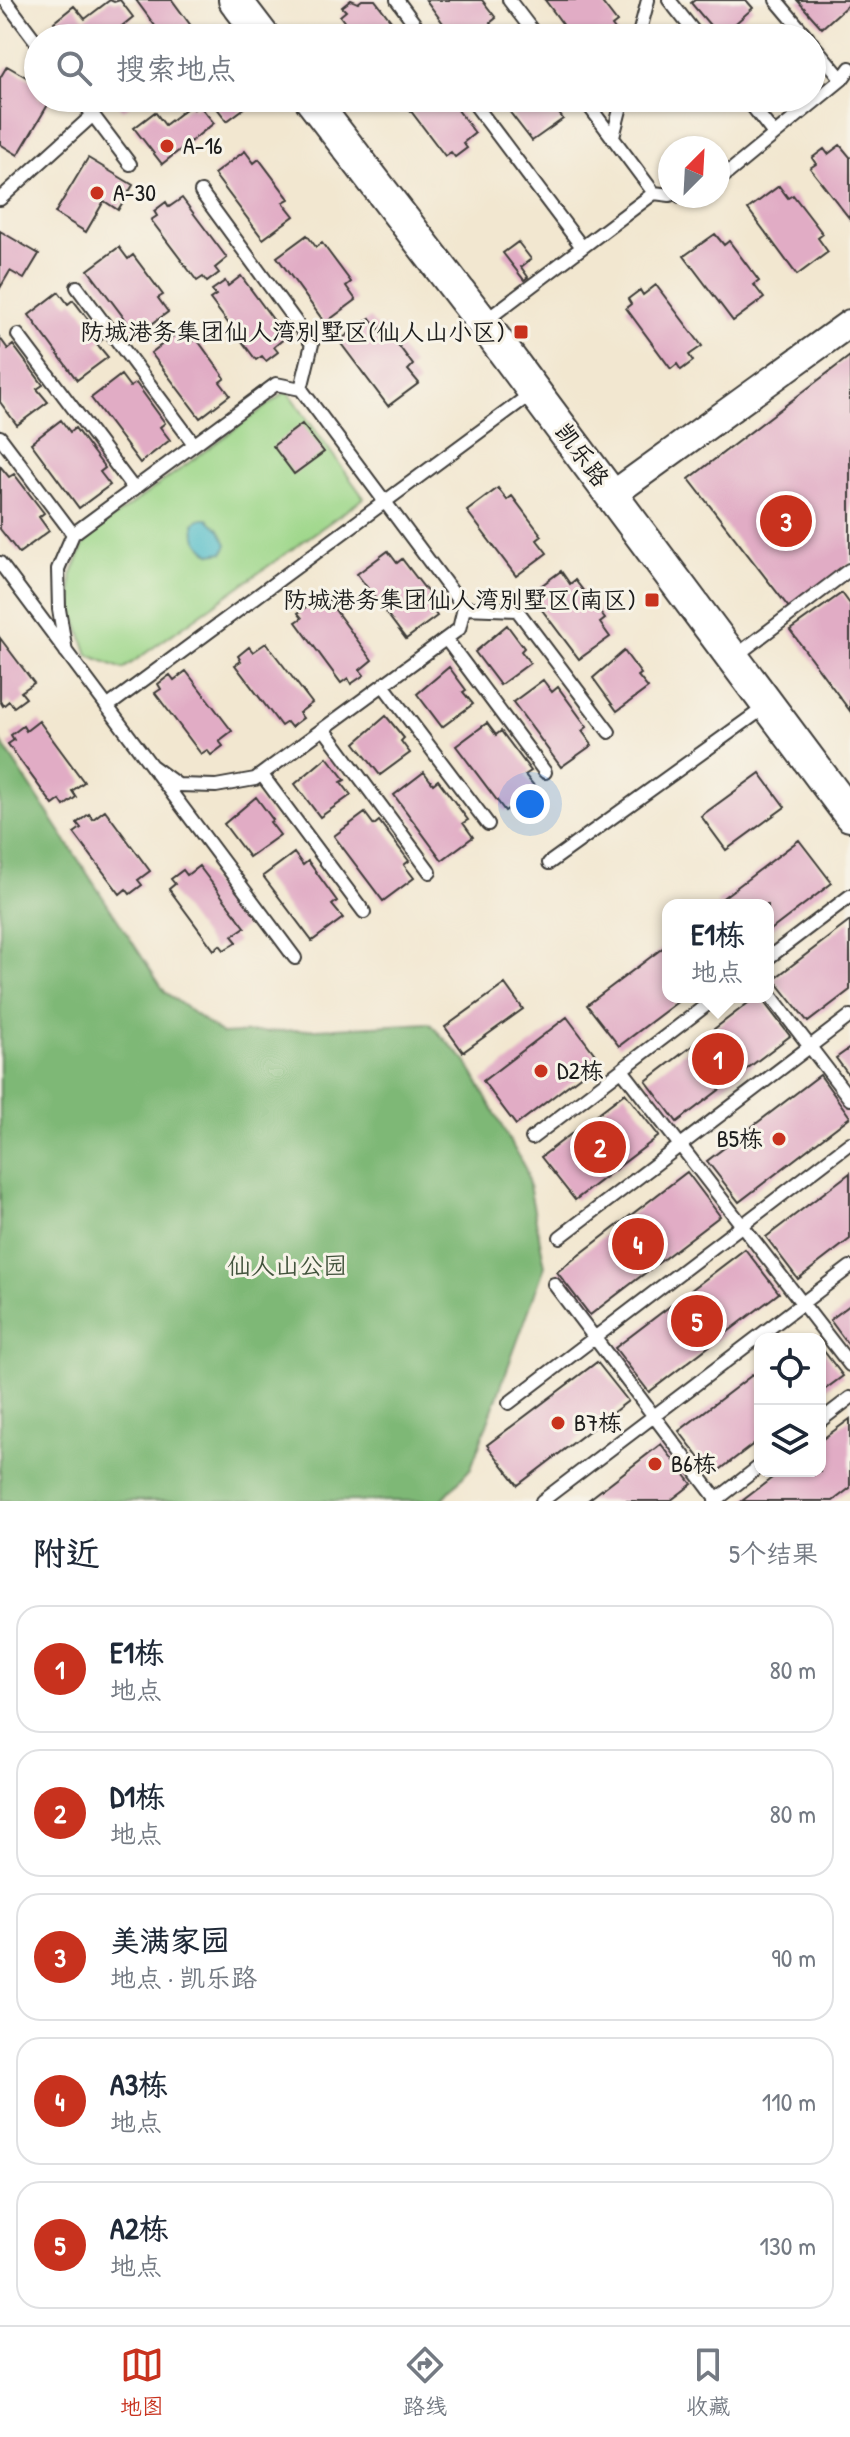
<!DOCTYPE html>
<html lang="zh">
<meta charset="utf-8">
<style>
:root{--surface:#fff;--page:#f6f6f7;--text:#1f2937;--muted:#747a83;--line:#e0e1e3;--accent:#c8321e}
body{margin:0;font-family:"Patrick Hand","LXGW WenKai TC",sans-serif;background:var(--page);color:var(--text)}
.controls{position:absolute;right:24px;bottom:24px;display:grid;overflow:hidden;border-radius:16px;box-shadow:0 2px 6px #0004}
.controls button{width:72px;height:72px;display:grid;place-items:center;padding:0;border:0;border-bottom:2px solid var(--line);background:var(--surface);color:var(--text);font:40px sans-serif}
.compass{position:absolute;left:658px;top:136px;width:72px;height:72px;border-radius:50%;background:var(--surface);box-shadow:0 2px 6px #0004;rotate:24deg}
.you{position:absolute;left:530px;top:804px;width:28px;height:28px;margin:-20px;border:6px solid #fff;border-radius:50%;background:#1a73e8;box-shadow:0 0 0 12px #1a73e833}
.badge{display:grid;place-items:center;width:52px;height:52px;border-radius:50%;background:var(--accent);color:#fff;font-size:26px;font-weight:700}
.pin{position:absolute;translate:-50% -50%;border:4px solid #fff;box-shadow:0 2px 8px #0006}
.popup{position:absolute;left:662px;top:899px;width:112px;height:104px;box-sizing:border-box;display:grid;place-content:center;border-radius:16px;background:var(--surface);filter:drop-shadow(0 2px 6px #0005);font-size:26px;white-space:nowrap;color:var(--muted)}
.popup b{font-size:30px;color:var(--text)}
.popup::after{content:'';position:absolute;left:50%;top:100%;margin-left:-16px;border:16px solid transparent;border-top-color:var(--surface)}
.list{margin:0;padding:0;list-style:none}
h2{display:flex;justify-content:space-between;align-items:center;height:104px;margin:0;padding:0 32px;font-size:34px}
h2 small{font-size:26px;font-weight:400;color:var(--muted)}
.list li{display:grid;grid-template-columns:52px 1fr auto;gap:24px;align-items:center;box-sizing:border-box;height:128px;margin:0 16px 16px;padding:0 16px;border:2px solid var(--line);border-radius:24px}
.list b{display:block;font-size:30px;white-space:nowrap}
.list p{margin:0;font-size:26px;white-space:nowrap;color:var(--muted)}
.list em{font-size:26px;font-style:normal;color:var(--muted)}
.icon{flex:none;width:44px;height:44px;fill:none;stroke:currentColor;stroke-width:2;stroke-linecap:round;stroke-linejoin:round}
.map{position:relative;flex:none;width:850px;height:1501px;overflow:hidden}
.search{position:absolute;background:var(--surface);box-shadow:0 2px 6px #0004;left:24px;right:24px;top:24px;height:88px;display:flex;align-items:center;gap:20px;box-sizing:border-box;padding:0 28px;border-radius:44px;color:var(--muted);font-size:30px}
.sheet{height:824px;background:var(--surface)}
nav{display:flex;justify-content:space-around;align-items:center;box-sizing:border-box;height:112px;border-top:2px solid var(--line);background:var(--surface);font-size:22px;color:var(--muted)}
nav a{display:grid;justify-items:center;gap:4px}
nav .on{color:var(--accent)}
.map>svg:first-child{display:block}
.green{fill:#9ed78a;stroke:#5d7a53;stroke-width:2}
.forest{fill:#7eb876;stroke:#4d6a49;stroke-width:2}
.water{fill:#4ebbc7;stroke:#356c72;stroke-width:2}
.building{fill:#e1acc5}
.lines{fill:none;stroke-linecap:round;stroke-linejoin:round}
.service-casing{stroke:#3c3a37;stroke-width:16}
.minor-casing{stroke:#3c3a37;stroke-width:30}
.tertiary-casing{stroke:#3c3a37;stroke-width:36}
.service{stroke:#fff;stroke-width:12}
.minor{stroke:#fff;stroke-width:26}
.tertiary{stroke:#fff;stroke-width:32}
.poi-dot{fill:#c8321e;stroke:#f7f3e8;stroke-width:3}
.labels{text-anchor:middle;stroke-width:6;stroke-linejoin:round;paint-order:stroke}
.poi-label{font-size:24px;fill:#1c1c1c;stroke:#f7f3e8;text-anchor:start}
.street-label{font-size:24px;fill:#1c1c1c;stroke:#f7f3e8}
.park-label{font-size:24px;fill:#43543d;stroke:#f7f3e8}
</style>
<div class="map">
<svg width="850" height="1501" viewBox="0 0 850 1501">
<rect width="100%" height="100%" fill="#f7f3e8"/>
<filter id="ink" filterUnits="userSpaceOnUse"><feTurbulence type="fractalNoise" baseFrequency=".0125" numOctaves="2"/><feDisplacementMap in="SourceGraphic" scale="16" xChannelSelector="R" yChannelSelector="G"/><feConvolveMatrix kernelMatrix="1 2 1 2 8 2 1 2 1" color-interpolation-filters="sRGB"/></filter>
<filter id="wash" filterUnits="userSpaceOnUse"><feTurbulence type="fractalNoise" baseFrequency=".006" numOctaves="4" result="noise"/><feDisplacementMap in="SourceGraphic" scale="32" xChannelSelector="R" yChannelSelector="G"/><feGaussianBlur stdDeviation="1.8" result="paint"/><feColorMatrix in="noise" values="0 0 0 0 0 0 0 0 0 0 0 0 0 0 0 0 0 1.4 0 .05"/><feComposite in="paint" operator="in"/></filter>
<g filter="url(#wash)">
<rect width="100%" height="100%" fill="#f2e7d0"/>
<path class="green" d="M 287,391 L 364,498 L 123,669 L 88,655 L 73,610 L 71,576 L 87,537 Z"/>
<path class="forest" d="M 0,740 L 165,992 L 222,1034 L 429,1023 L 466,1061 L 526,1170 L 545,1266 L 471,1468 L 441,1501 L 0,1501 Z"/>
<path class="water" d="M 199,519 L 208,519 L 219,529 L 227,544 L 224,552 L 211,554 C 199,545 194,539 194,524 Z"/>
<g id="blocks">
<path class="building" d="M 110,0 L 114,2 L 120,0 L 133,17 L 107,38 L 66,38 L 54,22 L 74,6 L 85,19 Z
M 136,0 L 172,0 L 200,38 L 164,38 Z
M 351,0 L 358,3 L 362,0 L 375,0 L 404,38 L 356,38 L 340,16 L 346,11 L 342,7 Z
M 426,0 L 482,0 L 496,18 L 490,23 L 500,36 L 454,38 Z
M 545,0 L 600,0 L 617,22 L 612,26 L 621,38 L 573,38 Z
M 695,0 L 746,0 L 753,8 L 720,37 L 691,3 Z
M 797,0 L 850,0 L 850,3 L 822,28 Z
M 7,66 L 38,84 L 38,98 L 52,98 L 18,155 L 0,144 L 0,78 Z
M 113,98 L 139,98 L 123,111 Z
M 209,98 L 246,98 L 250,104 L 227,121 Z
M 401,98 L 449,98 L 475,133 L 463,143 L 467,148 L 455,157 L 451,152 L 445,156 Z
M 499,98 L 555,98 L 558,101 L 553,105 L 563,119 L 532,141 Z
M 191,105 L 194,109 L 199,105 L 214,123 L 162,164 L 134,128 L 155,112 L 165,125 Z
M 840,145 L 850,157 L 850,219 L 810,168 L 816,164 L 812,158 L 824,149 L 828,154 Z
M 245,151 L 254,163 L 259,159 L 289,199 L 283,202 L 294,216 L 263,239 L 214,174 Z
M 88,158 L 133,185 L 118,210 L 104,201 L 86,232 L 55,213 Z
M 779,186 L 788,198 L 793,195 L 823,234 L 818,238 L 828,252 L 797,275 L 748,209 Z
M 182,198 L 227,258 L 215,268 L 219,273 L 207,282 L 203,277 L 197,281 L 151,220 L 157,216 L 154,211 L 166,202 L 169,207 Z
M 0,231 L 39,254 L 24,279 L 10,271 L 0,288 Z
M 715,234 L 724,245 L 729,241 L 759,281 L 754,285 L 764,298 L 733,321 L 684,256 Z
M 307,235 L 316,247 L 322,243 L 351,282 L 346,286 L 356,300 L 325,323 L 277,257 Z
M 518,242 L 531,259 L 521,267 L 528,277 L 524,280 L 503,253 Z
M 119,247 L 128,259 L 133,255 L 163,295 L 158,298 L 168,312 L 137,335 L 88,270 Z
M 241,276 L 286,337 L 274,347 L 278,352 L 266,361 L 262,356 L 256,360 L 210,299 L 216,295 L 212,290 L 225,281 L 228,286 Z
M 656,285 L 702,346 L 689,355 L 693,361 L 681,370 L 677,364 L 671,369 L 626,308 L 631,304 L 628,299 L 640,290 L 643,295 Z
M 59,292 L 68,304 L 73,300 L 103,339 L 97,344 L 108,357 L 77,380 L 29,315 Z
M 370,318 L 379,330 L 384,326 L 413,365 L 408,370 L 419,383 L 388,406 L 339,341 Z
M 181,330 L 191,342 L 196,338 L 225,378 L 220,382 L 230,395 L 200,418 L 151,353 Z
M 0,338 L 8,349 L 13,345 L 43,385 L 37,389 L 48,402 L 17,425 L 0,402 Z
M 850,356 L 850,563 L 790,609 L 689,479 Z
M 121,375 L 130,387 L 136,383 L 165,423 L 160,427 L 170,440 L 140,463 L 91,398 Z
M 61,420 L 70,432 L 75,428 L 105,468 L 100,472 L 110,485 L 79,508 L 31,443 Z
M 302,424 L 324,452 L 294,474 L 273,446 Z
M 0,466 L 9,477 L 14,474 L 44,513 L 39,517 L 49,531 L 19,553 L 0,529 Z
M 498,488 L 507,500 L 512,496 L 542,536 L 537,540 L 547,553 L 516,576 L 467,511 Z
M 388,551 L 397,563 L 402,559 L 432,598 L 427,602 L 437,616 L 406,639 L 357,574 Z
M 561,571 L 570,584 L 575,580 L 605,619 L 600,623 L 610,637 L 579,659 L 530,594 Z
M 842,593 L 850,604 L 850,711 L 790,630 Z
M 327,599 L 372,660 L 360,670 L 364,675 L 351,684 L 348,678 L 341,683 L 296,622 L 302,618 L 298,613 L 310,604 L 314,609 Z
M 507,625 L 524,648 L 521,651 L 530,663 L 500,685 L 475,652 Z
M 0,638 L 34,683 L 21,692 L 26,698 L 14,707 L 9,701 L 3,706 L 0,701 Z
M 266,643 L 312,703 L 299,713 L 303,718 L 291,727 L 287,722 L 281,726 L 235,665 L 241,661 L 238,656 L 249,647 L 253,652 Z
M 624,651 L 641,674 L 638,676 L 648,688 L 617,711 L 593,678 Z
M 449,667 L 466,690 L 463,692 L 473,704 L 442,727 L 417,694 Z
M 186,671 L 232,731 L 219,741 L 223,746 L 211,755 L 207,750 L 201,754 L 155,693 L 161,689 L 158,684 L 170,675 L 174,680 Z
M 543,680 L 552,692 L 558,687 L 587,727 L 582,731 L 592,745 L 561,767 L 513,702 Z
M 386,716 L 404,738 L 401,741 L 410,753 L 380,775 L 355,743 Z
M 39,721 L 84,782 L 72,791 L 76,797 L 64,806 L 60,800 L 53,805 L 8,744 L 14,740 L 11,735 L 23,726 L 26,731 Z
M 487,723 L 496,735 L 501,731 L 531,771 L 525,775 L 536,788 L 505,811 L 456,746 Z
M 327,757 L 345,780 L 341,782 L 351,795 L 320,817 L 295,784 Z
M 424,772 L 433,784 L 438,780 L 468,820 L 463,823 L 473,837 L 442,860 L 394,795 Z
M 760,773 L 785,807 L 726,850 L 701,816 Z
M 256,797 L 273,820 L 270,822 L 280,835 L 249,857 L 224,824 Z
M 105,810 L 150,871 L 138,880 L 142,885 L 130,894 L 126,889 L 120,894 L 74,833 L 81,828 L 77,823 L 89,814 L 93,819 Z
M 365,813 L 374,825 L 379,821 L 409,861 L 404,865 L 414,878 L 383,901 L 334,836 Z
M 799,840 L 832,883 L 768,932 L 768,905 L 718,905 L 716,903 Z
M 294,853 L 303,865 L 308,861 L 337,901 L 332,905 L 343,918 L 312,941 L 263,876 Z
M 199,866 L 245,927 L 232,936 L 237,942 L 224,950 L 220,945 L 214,950 L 169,889 L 175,884 L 171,879 L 183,870 L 187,875 Z
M 850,921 L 850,990 L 808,1022 L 774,979 Z
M 668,944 L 668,997 L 684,997 L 619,1046 L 587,1005 Z
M 505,984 L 523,1009 L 463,1052 L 445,1027 Z
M 756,997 L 760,997 L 790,1036 L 677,1122 L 646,1081 Z
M 567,1017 L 600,1061 L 516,1125 L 483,1081 Z
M 850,1048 L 850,1077 L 836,1058 Z
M 820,1075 L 850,1117 L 739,1202 L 707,1161 Z
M 625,1093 L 659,1136 L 575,1200 L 541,1157 Z
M 687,1172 L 720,1216 L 590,1315 L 557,1272 Z
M 850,1173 L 850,1239 L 798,1279 L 766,1237 Z
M 745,1249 L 779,1293 L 649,1392 L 615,1348 Z
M 850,1305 L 850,1347 L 830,1320 Z
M 820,1346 L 843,1376 L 820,1393 Z
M 597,1362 L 628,1401 L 518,1485 L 487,1445 Z
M 760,1369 L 760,1439 L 713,1475 L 679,1431 Z
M 850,1419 L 850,1488 L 833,1501 L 742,1501 L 781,1471 L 820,1471 L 820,1441 Z
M 661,1444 L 692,1484 L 670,1501 L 587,1501 Z"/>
</g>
</g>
<g filter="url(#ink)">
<use href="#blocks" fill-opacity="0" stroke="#3c3a37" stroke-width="2"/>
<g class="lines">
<defs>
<path id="service" d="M 5,0 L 38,44
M 397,0 L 425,38
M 509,0 L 538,38
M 669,0 L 699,38
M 776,0 L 808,38
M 638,38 L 648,0
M 812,43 L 842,79
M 80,98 L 130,164
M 470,98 L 582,247
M 583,98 L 654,193
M 746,98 L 774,134
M 613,137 L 623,98
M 718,181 L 842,79 L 850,68
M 201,192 L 312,344 L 301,389
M 680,196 L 697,198 L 700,196
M 0,199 L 93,115
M 77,287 L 194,444
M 485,321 L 654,193 L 670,195
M 18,335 L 134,489
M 0,437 L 73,534
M 0,563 L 295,958
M 464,608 L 517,610 L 609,732
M 446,639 L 545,772
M 66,652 L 59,609 L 58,569 L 73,534 L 276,384 L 301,389 L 464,608 L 459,629 L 255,779 L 216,786 L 178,785 L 152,766
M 733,658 L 849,570 L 850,572
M 383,685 L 488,824
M 107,707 L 532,393
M 324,729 L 430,872
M 262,775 L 364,912
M 549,863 L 768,705
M 768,958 L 850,896
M 768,992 L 850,1099
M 622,1070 L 850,1365
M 532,1138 L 717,997
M 560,1237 L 850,1016
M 554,1284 L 718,1501
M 509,1403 L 850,1143
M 820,1421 L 850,1398
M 542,1501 L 850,1267
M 715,1501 L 760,1466"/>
<path id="minor" d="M 612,495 L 850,323"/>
<path id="tertiary" d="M 235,0 L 264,38
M 310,98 L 483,323 L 850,815"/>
</defs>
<use href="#service" class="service-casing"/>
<use href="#minor" class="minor-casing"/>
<use href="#tertiary" class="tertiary-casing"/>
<use href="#service" class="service"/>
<use href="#minor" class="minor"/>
<use href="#tertiary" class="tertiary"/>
</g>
</g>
<g class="poi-dot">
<circle cx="167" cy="146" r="8"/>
<circle cx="97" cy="193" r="8"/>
<rect x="513" y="324" width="16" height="16" rx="4"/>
<rect x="644" y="592" width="16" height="16" rx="4"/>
<circle cx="541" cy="1071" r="8"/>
<circle cx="779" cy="1139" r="8"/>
<circle cx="558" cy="1423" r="8"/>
<circle cx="655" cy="1464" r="8"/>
</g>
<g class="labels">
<g class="poi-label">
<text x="183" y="154">A-16</text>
<text x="113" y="201">A-30</text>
<text x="505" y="340" text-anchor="end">防城港务集团仙人湾别墅区(仙人山小区)</text>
<text x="636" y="608" text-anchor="end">防城港务集团仙人湾别墅区(南区)</text>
<text x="557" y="1079">D2栋</text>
<text x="763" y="1147" text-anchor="end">B5栋</text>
<text x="574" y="1431">B7栋</text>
<text x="671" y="1472">B6栋</text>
</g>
<g class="street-label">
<text transform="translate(582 455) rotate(53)" y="8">凯乐路</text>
</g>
<g class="park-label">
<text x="287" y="1274">仙人山公园</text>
</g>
</g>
</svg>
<div class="controls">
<button><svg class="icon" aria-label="locate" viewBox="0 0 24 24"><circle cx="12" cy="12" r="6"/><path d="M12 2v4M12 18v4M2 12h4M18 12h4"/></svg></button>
<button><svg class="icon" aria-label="layers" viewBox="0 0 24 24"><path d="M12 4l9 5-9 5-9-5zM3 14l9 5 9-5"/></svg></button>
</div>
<svg class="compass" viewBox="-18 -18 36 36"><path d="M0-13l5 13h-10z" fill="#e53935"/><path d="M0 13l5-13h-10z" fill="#747a83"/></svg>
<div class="you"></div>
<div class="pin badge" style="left:718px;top:1059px">1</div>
<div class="popup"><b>E1栋</b>地点</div>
<div class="pin badge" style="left:600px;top:1147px">2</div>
<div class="pin badge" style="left:786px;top:521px">3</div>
<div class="pin badge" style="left:638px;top:1244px">4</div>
<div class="pin badge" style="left:697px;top:1321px">5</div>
<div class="search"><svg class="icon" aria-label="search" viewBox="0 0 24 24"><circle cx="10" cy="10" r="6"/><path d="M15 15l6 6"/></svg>搜索地点</div>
</div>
<section class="sheet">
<h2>附近<small>5个结果</small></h2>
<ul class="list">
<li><span class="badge">1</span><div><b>E1栋</b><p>地点</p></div><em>80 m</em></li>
<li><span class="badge">2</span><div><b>D1栋</b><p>地点</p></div><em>80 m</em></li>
<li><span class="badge">3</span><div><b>美满家园</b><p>地点 · 凯乐路</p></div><em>90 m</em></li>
<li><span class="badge">4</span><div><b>A3栋</b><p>地点</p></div><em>110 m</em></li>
<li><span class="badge">5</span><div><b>A2栋</b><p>地点</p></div><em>130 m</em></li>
</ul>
</section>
<nav>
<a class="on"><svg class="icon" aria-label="map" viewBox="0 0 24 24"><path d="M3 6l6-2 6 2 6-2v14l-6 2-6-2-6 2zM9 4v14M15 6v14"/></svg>地图</a>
<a><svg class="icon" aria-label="directions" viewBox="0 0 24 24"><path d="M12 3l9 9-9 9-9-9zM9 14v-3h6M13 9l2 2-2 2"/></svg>路线</a>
<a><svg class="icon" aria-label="saved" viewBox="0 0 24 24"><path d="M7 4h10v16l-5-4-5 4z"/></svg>收藏</a>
</nav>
